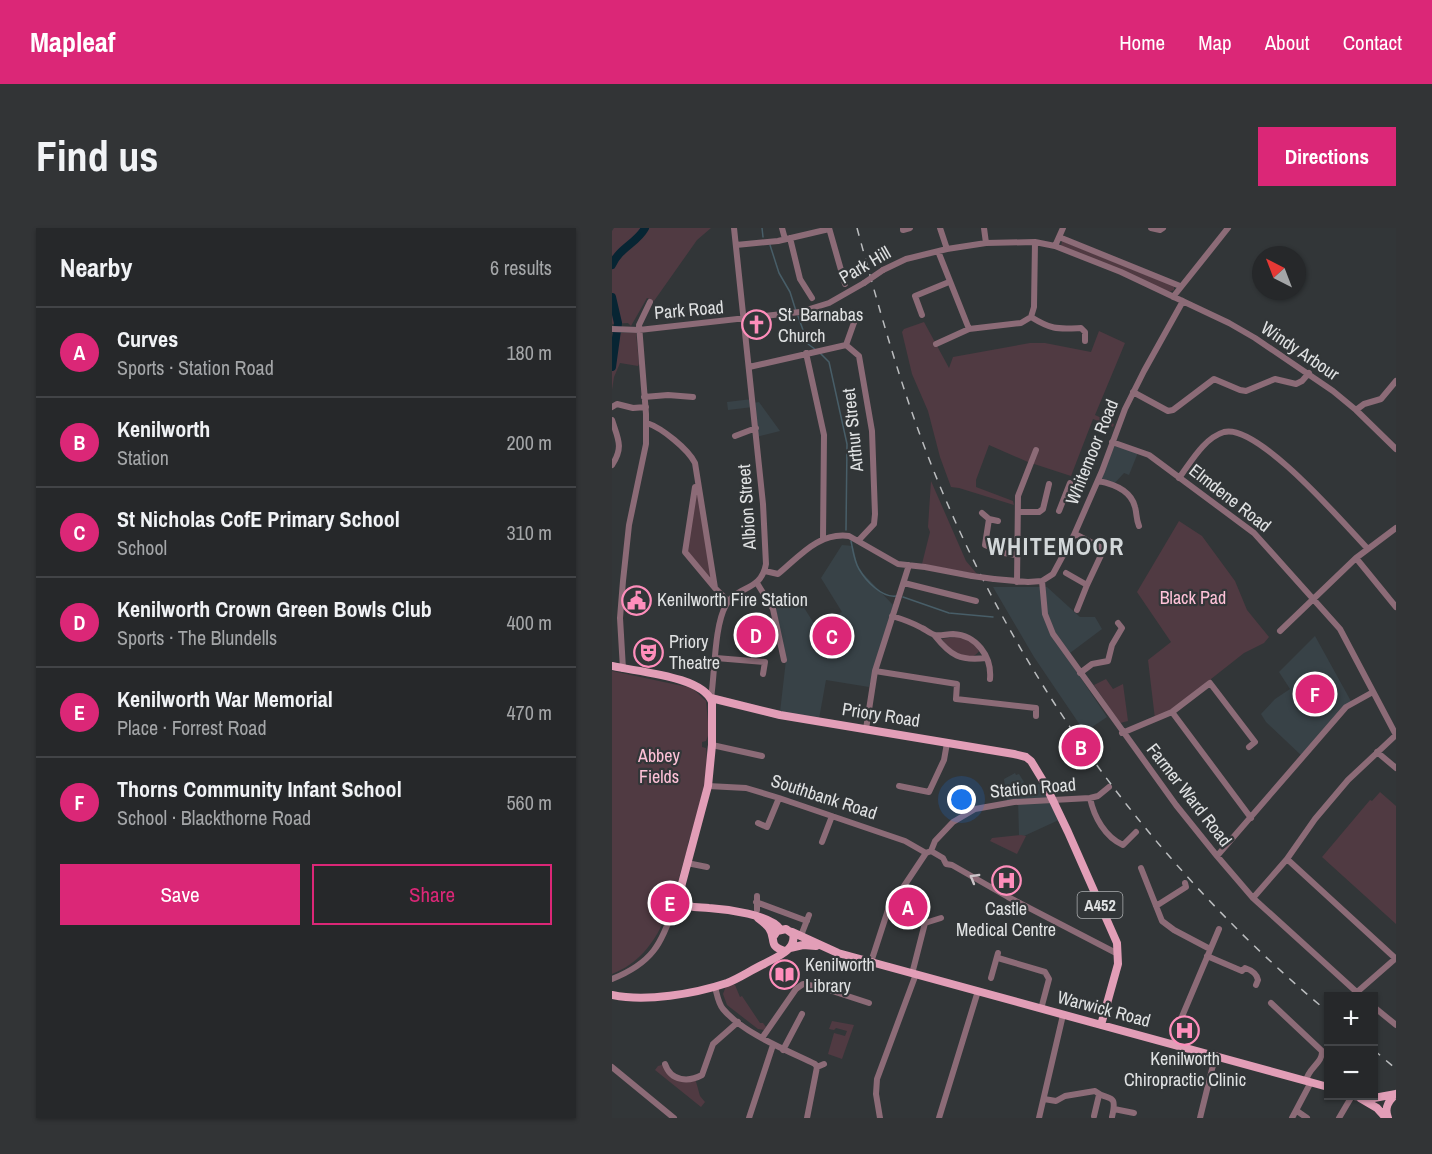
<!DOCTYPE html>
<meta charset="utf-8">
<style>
:root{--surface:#26282a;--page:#323436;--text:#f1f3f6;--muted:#a4a6a8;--line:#424447;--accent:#db2777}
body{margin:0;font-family:"Archivo Narrow",sans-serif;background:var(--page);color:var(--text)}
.controls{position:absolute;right:18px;bottom:18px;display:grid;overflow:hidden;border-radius:0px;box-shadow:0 2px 4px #0004}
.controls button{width:54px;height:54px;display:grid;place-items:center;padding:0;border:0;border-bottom:2px solid var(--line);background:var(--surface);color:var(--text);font:30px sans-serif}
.compass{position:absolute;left:640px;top:18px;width:54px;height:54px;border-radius:50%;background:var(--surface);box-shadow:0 2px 4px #0004;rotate:318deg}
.you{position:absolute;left:350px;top:572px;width:21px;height:21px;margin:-15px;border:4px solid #fff;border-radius:50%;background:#1a73e8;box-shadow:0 0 0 9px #1a73e833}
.badge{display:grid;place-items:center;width:39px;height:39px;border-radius:50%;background:var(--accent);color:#fff;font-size:20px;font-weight:700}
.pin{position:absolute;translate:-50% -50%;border:3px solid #fff;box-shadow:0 2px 6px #0006}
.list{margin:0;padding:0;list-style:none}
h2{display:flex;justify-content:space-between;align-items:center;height:78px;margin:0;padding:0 24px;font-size:26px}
h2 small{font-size:20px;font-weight:400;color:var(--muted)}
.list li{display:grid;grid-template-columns:39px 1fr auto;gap:18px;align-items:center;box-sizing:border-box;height:90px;padding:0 24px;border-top:2px solid var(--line)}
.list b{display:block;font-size:22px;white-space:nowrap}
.list p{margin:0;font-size:20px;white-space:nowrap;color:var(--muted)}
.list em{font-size:20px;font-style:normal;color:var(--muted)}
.actions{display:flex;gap:12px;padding:18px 24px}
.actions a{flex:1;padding:14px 0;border:2px solid var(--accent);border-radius:0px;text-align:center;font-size:21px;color:var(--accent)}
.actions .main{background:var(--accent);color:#fff}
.map{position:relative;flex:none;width:784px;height:890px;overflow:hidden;border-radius:0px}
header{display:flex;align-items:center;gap:36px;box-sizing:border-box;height:84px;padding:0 30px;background:var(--accent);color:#fff}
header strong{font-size:28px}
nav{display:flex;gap:33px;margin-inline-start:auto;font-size:21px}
.intro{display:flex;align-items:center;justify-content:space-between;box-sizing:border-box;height:144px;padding:0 36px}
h1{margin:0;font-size:42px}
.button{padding:15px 27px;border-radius:0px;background:var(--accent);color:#fff;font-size:21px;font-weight:700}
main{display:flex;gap:36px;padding:0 36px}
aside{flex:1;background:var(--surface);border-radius:0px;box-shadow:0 2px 4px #0004}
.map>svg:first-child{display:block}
.built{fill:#384247}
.green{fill:#503a42}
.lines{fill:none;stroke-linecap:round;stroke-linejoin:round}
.stream{stroke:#485e68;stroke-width:1.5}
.river{stroke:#072533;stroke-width:8}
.minor{stroke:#8c6b77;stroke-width:6}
.major{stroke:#e29eb7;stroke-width:8}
.rail{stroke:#bbbdbf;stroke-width:1.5;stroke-dasharray:8 8;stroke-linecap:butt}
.minor-bridge{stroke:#8c6b77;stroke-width:6}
.oneway{stroke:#cbc4c8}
.labels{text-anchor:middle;stroke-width:4.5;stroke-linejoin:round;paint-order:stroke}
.shield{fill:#323638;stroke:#acaeb0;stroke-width:1.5}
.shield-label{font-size:16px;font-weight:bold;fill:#e0e2e3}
.street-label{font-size:18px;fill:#e0e2e3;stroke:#323638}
.poi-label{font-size:18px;fill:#e0e2e3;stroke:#323638;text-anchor:start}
.park-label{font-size:18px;fill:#fec2d8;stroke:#323638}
.district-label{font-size:24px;font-weight:bold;letter-spacing:1.5px;fill:#d3d8da;stroke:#323638}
</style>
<header>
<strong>Mapleaf</strong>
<nav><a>Home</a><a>Map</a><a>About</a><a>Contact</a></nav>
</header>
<div class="intro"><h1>Find us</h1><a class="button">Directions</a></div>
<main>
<aside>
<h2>Nearby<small>6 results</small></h2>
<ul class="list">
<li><span class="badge">A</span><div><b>Curves</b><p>Sports · Station Road</p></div><em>180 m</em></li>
<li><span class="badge">B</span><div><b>Kenilworth</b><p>Station</p></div><em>200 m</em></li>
<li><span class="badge">C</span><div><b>St Nicholas CofE Primary School</b><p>School</p></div><em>310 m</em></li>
<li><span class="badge">D</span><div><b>Kenilworth Crown Green Bowls Club</b><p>Sports · The Blundells</p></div><em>400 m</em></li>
<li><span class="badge">E</span><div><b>Kenilworth War Memorial</b><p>Place · Forrest Road</p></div><em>470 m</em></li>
<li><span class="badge">F</span><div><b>Thorns Community Infant School</b><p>School · Blackthorne Road</p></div><em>560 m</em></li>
</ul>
<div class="actions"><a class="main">Save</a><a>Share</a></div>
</aside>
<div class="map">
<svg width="784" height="890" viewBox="0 0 784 890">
<rect width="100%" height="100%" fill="#323638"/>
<path class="built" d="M 140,171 L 141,175 L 147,174 L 168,203 L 144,209 L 141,179 L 116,182 L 115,174 Z
M 500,214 L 527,222 L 517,247 L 512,245 L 501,257 L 486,253 Z
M 230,317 L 241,318 L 246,340 L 281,377 L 257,459 L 214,452 L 207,491 L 168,484 L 174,432 L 164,381 L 184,367 L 203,397 L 230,384 L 209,350 Z
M 381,359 L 435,359 L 468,389 L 483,389 L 490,401 L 454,428 L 495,489 L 480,499 L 470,500 L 422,429 Z
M 703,408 L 740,475 L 691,529 L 654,494 L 649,486 L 663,471 L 678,461 L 667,444 Z
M 403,545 L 404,547 L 407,546 L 412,554 L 410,556 L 416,558 L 420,559 L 429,555 L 449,591 L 412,608 L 407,607 L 406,572 L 395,572 L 392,551 Z"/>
<path class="green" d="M 2,0 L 99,0 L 85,12 L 42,73 L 35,70 L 19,98 L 16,95 L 0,96 L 0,3 Z
M 450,13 L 562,58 L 562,62 L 557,64 L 449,18 Z
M 312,94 L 337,140 L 341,129 L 418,115 L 433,115 L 479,124 L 487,103 L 513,115 L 483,187 L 502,196 L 501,199 L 481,191 L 459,248 L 416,234 L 377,217 L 364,252 L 364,259 L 401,273 L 402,277 L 347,260 L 339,259 L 328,229 L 316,183 L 300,146 L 290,104 L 292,101 Z
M 0,105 L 24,105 L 27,136 L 26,138 L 8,135 L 2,149 L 0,162 Z
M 319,253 L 354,333 L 365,346 L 310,336 L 318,304 L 316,299 Z
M 85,263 L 100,355 L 77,327 L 75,321 Z
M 567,293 L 590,308 L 623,353 L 635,382 L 657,409 L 652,415 L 632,425 L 599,451 L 598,455 L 560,484 L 543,491 L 536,432 L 559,414 L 525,364 Z
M 135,393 L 158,396 L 154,421 L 131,418 Z
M 344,409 C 354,411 361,414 367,423 C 357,438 337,422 330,411 Z
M 0,443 L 80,460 L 94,473 L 97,505 L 94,513 L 90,514 L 90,519 L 94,520 C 98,546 87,576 81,601 C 80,608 75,612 76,619 C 61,667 52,726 0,746 Z
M 494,451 L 501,461 L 511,456 L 516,493 L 508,495 L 482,457 Z
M 768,564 L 784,578 L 784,696 L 710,629 L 758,572 L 760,573 Z
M 409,607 L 414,608 L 405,626 L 378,613 L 380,610 Z
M 118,757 L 123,757 L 128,769 L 130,768 L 148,795 L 151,795 L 154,799 L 152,802 L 146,801 L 115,777 L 111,766 L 114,758 Z
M 220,793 L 242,797 L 230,831 L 216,826 L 222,805 L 233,808 L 235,803 L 224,800 L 222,802 L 217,801 Z
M 53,836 L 65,850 L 83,850 L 88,868 L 93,874 L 89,879 L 43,842 L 46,838 Z"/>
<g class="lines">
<path class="stream" d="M 150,0 L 151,9
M 158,17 L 167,45 L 178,64 L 184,83
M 186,88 L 196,116 L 204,122
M 208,125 L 217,134 L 235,216 L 234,302
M 239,313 C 241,322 242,333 247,341 C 254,353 270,370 284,368
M 291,369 L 337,385 L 381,389"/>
<path class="river" d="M 0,37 C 7,20 25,15 33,0
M 0,69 L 6,95 L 0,139"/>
<path class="minor" d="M 170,0 L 173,11
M 217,0 L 233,56
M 291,0 L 291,2 L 298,0
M 328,0 L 335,21
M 372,0 L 374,15
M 539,0 L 548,2 L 551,0
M 447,9 L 568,58
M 178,10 L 188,51 L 200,70
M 124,17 L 166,13 L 217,1
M 443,18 L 451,0
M 326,23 L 357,101
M 271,42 L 294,31 L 335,21 L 374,15 L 423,14 L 443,18 L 509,44 L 617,95 L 643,110 L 721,163 L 744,182 L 784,221
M 561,69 L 616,0
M 310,87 L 303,68 L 337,54
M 244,89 L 234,117 L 247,128 L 260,203 L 263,286 L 262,296 L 246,313
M 419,89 C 440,102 445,101 469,100 L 473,104 L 473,113
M 0,101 L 27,102 L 188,84 L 217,75 L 252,55
M 324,116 L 357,101 L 409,95 L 419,89 L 422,79 L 423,14
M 194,125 L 212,207 L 211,311
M 137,139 L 234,117
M 521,164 L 556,183 L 561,182 L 602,151 L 628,162 L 634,163 L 663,151 L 684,156 L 690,153 L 697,145
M 32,169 L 56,167 L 81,169
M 0,179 L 5,176 L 21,180 L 34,179
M 744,182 L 752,176 L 769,171 L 784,153
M 0,192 C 6,211 12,219 0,237
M 35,195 C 50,200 76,221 83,235 L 103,360 L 116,373
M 123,208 L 144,200
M 500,214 L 537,227 L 642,305 L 728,401 L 784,507
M 567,250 C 579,234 592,210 612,204 C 646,195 732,296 756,321
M 486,253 C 502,256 519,262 523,279 C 525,286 524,291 527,298
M 83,259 L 73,324 L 103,360
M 447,283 L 458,255
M 406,284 L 427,284 L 431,281 L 437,256
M 370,285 L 377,291 L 373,317 L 392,325 L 404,327
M 377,291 L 386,293
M 463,306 L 488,319 L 491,323 L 475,357 L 465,382
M 744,330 L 784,379
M 153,343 L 166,346 C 187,329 206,304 237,308 L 286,336 L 313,339 L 360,348
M 454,345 L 475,357
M 382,351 L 416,354 L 430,353 L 441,346 L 462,307 L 490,243 L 513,181 L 532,143 L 571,73
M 430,353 L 433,386 L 441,406 L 564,577 L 605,628 L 641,670 L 749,768
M 405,354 L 406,268 L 424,222
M 145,355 L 161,381 L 172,432
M 292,355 L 364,373
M 280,388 C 290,391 301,395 310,400 C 314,402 319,406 323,407 C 328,408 335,406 341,406 C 364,407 380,428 378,451
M 668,403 L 744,330 L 784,300
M 323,408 C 339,428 348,433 374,430
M 104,430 L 153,434 L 151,446
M 11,441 L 8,390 L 11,353 L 17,297 L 34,216 L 34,186 L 27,97 L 38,74
M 263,443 L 345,456 L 344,471 L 424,480 L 424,488
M 468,445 L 480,436 L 496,433 L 500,417 L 510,400 L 506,395
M 99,470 C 103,445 102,398 114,377 C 125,357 149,364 154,336 L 151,276 L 122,0
M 560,484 L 639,590
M 254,501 L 263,443 L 297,337
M 510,505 L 560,484 L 598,455 L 643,514 L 637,519
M 100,517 L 150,528
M 765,524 L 784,540
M 96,558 L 134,560 L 167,570 L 293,613 L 314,625
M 287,558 L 317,564 L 332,532 L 335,515
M 478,570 C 482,589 493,609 511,617 L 524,604
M 146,595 L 155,599 L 167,570
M 210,614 L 220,588
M 319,623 L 331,630 L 334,636 L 340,637 L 396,669 L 506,726
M 605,628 L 734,479 L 761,464
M 675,631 L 783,730
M 75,635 L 95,639
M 529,640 L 550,693 L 562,702 L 598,721
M 641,670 L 675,631 L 703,591 L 736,552 L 784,507
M 144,674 L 195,693
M 544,678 L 574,659 L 573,655
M 145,682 L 145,668
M 279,683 L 313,695 L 301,742
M 313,695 L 329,690
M 190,705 L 197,687
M 595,728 L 630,743 L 633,740 C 639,742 645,746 646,752 L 644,757
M 386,730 L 433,744 L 437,751 L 429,781
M 260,731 L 276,682 L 314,625 L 319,623 L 323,613 L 341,594 L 363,581 L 402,574 L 478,570 L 486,568 L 497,559
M 379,750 L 386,725
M 0,751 C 40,735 50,716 62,678 L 65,674
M 103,759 C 105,766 106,775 111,781 C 131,805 174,822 203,836 L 205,839
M 744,765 L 784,730
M 659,775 L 710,823 C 711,835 696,840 694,853
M 762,779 L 784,797
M 150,810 L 184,761 L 191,756 L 208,759 L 257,775
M 561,817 L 566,798 L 607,701
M 171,822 L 190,786
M 53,836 C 59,854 77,854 90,847 L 101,816 L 126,794
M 0,839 L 62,890
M 432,871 L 444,873 L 453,868 L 483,863 C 496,874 506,863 500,889
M 502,881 L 522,885
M 685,883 L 695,890
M 482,888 L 487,867
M 137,890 L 161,817
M 195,890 L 205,839 L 212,836
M 268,890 L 264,866 L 265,851 L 304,746
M 327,890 L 366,763
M 427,890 L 451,787
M 588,890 L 603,829
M 680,890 L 699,854
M 727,890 L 740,868"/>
<path class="major" d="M 0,438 C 25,444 91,448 100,474 L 100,517 L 96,558 L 65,674 C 74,680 87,679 97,680 C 115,681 159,687 168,701
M 99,470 L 168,487 L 402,526 L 414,529 L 419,533 L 433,556 L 456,604 L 505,715 L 506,736 L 489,797
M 146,690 C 150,693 154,696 157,700 C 165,711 155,718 173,723
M 180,704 L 226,725 L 716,859
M 178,720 L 191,717 L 204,718
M 0,767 C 34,774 82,766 115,755 C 128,750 139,742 152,736 C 164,729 185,722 181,706 L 174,701 L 165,703 L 161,709
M 742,868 L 762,870 L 784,866
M 748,870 L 765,880 L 774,890
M 776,890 C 772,880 776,873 784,866"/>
<path class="rail" d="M 245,0 C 269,88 294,178 330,263 C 415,465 548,644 716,784
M 762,822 L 784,841"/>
<path class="minor-bridge" d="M 252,55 L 271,42
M 360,348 L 382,351"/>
</g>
<defs><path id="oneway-chevron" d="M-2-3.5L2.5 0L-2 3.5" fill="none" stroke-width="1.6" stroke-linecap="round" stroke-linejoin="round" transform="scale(1.5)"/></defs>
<use class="oneway" href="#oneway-chevron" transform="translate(362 650) rotate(-150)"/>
<defs>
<symbol id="church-ring" viewBox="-11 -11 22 22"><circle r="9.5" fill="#323638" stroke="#fe8ebb" stroke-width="1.5"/><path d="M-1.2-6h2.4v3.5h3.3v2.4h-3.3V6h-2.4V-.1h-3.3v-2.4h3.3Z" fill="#fe8ebb"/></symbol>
<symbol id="civic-ring" viewBox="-11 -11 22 22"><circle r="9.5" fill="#323638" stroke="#fe8ebb" stroke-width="1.5"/><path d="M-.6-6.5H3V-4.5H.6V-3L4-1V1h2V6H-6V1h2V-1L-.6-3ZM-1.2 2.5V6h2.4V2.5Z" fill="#fe8ebb"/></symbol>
<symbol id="theatre-ring" viewBox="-11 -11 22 22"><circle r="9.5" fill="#323638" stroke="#fe8ebb" stroke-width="1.5"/><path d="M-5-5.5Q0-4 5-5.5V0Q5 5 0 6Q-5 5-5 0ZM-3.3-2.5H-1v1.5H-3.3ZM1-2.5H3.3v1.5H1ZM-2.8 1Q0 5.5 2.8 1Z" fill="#fe8ebb"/></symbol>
<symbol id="hospital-ring" viewBox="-11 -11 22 22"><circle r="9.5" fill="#323638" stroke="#fe8ebb" stroke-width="1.5"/><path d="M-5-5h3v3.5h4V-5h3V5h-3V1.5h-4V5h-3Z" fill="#fe8ebb"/></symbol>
<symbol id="library-ring" viewBox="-11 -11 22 22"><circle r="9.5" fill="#323638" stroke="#fe8ebb" stroke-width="1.5"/><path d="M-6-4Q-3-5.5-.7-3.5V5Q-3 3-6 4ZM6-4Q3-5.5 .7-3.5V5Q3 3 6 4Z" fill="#fe8ebb"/></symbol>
</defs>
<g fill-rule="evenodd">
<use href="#church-ring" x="128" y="80" width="33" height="33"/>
<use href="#civic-ring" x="8" y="356" width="33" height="33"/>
<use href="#theatre-ring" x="20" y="408" width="33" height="33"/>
<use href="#hospital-ring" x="378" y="636" width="33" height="33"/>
<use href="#library-ring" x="156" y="730" width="33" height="33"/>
<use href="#hospital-ring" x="556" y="786" width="33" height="33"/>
</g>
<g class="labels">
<rect class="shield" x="465.5" y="664" width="45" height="26" rx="4.5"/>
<g class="shield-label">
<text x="488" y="683">A452</text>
</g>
<g class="street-label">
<text transform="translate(253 37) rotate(-30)" y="6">Park Hill</text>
<text transform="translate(77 82) rotate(-5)" y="6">Park Road</text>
<text transform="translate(688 123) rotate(34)" y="6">Windy Arbour</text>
<text transform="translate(241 202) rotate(-96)" y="6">Arthur Street</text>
<text transform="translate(480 224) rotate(-68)" y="6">Whitemoor Road</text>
<text transform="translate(618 270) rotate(38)" y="6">Elmdene Road</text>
<text transform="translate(135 279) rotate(-94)" y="6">Albion Street</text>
<text transform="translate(269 487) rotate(9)" y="6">Priory Road</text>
<text transform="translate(421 560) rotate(-5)" y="6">Station Road</text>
<text transform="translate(577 567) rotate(52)" y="6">Farmer Ward Road</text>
<text transform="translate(212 569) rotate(18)" y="6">Southbank Road</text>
<text transform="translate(492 781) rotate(15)" y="6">Warwick Road</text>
</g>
<g class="poi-label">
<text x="166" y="93">St. Barnabas<tspan x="166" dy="21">Church</tspan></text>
<text x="45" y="378">Kenilworth Fire Station</text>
<text x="57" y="420">Priory<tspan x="57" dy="21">Theatre</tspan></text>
<text x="394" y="687" text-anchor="middle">Castle<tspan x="394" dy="21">Medical Centre</tspan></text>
<text x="193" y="743">Kenilworth<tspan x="193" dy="21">Library</tspan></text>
<text x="573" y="837" text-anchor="middle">Kenilworth<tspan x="573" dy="21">Chiropractic Clinic</tspan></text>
</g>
<g class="park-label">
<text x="581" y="376">Black Pad</text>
<text x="47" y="534">Abbey<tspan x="47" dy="21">Fields</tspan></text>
</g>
<g class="district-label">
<text x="444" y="327">WHITEMOOR</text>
</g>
</g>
</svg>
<div class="controls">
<button>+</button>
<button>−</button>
</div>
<svg class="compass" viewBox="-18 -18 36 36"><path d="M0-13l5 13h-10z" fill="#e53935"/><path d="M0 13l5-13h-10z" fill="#a4a6a8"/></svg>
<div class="you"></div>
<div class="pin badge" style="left:296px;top:679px">A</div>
<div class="pin badge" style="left:469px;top:519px">B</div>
<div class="pin badge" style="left:220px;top:408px">C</div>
<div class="pin badge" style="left:144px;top:407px">D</div>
<div class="pin badge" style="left:58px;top:675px">E</div>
<div class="pin badge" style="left:703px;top:466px">F</div>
</div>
</main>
